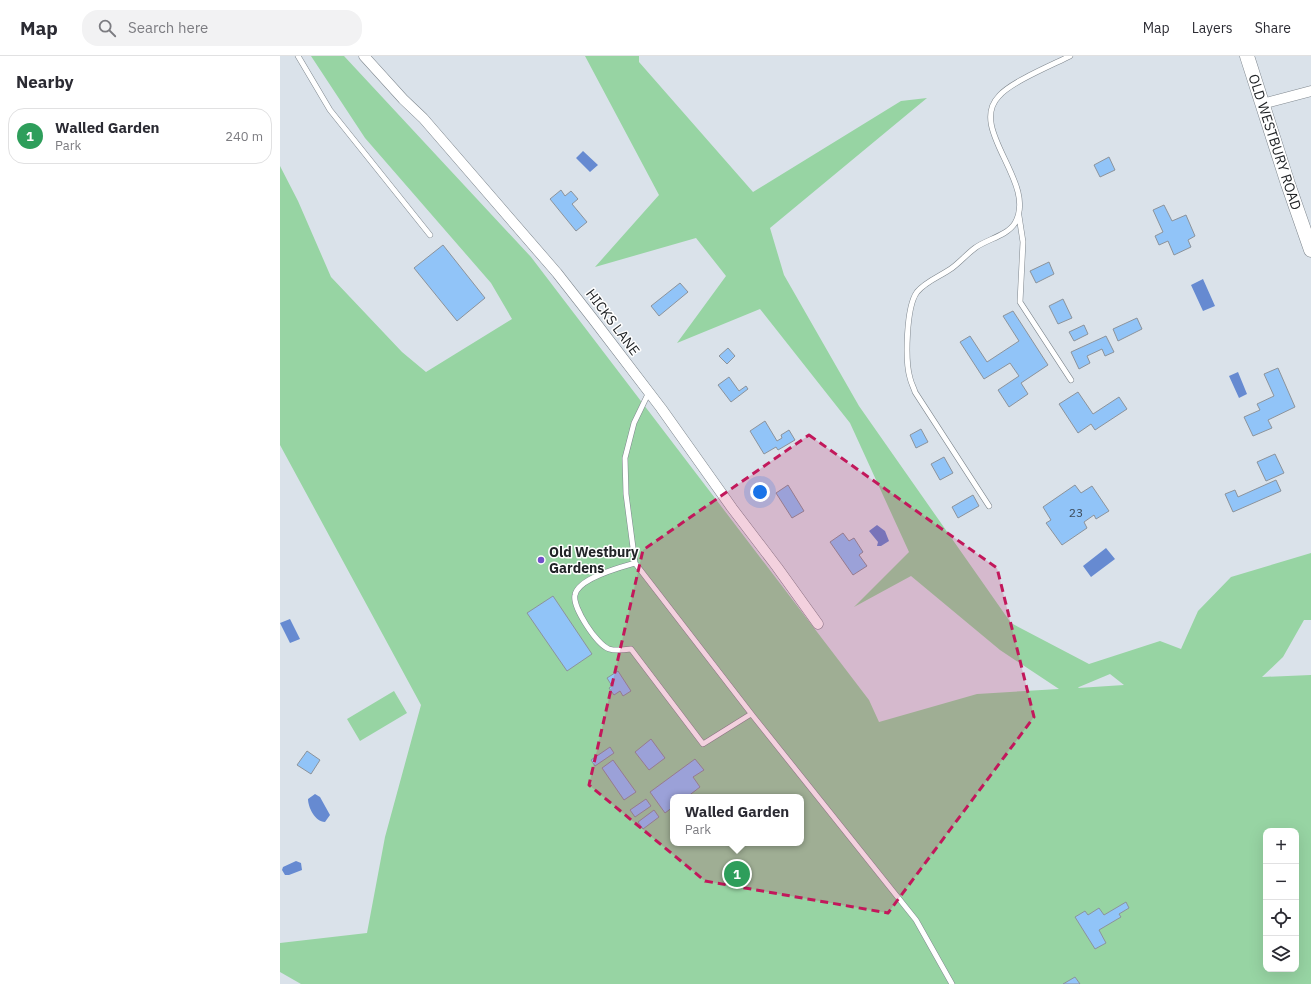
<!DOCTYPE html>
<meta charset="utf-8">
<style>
:root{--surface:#fff;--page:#f2f2f3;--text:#2b2b33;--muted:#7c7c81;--line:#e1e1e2;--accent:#ea580c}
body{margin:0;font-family:"IBM Plex Sans",sans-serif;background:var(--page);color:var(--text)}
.controls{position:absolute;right:12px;bottom:12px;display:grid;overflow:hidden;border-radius:8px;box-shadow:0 4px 16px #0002}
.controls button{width:36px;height:36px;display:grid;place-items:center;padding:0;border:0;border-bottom:1px solid var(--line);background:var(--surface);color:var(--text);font:20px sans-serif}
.you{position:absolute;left:480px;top:436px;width:14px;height:14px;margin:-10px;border:3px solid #fff;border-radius:50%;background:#1a73e8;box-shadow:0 0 0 6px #1a73e833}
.badge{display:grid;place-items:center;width:26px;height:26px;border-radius:50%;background:var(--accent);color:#fff;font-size:13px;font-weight:700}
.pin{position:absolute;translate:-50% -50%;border:2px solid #fff;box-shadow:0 1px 4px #0006}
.popup{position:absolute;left:390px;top:738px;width:134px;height:52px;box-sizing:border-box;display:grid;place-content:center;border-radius:8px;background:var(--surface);filter:drop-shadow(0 1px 3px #0005);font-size:13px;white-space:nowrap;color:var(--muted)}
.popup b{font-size:15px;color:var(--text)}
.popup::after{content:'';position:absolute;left:50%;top:100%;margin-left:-8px;border:8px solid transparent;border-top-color:var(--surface)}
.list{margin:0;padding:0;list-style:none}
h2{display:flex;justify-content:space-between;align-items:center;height:52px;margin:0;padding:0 16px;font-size:17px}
h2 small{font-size:13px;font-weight:400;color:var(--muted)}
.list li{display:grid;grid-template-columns:26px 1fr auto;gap:12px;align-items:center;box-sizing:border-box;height:56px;margin:0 8px 8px;padding:0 8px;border:1px solid var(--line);border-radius:16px}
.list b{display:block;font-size:15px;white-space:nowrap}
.list p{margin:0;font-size:13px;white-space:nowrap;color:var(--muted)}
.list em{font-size:13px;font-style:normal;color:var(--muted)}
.icon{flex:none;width:22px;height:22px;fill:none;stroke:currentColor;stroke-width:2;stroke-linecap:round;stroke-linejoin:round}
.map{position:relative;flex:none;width:1031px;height:928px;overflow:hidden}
header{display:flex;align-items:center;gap:24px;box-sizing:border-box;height:56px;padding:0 20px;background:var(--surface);border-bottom:1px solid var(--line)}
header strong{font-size:19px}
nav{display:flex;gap:22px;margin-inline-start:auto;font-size:14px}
.search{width:280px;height:36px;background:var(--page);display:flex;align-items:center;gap:10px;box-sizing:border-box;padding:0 14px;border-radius:16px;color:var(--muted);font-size:15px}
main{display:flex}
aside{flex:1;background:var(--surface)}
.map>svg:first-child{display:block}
.green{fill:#97d4a3;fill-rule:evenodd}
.water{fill:#668ad1}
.building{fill:#91c4f8;stroke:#8c939b}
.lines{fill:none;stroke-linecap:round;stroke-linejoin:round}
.lane-casing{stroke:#7e868d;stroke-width:6}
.street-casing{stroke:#7e868d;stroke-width:11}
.secondary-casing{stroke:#7e868d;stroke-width:15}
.lane{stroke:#fff;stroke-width:5}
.street{stroke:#fff;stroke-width:10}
.secondary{stroke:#fff;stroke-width:14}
.marked{fill:#c2185b;fill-opacity:0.2;stroke:#c2185b;stroke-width:3;stroke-dasharray:8 5;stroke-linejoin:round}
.poi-dot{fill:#7250ca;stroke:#fff;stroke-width:1.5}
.labels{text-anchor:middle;stroke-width:3;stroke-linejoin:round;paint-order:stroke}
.number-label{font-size:12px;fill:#3d4c5b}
.street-label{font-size:14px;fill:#212427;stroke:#fff}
.poi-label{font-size:14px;font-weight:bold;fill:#212427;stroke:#fff;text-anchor:start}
</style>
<header>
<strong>Map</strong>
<div class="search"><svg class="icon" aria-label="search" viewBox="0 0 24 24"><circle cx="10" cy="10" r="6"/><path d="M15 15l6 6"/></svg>Search here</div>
<nav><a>Map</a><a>Layers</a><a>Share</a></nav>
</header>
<main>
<aside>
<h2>Nearby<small></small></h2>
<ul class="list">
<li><span class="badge" style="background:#2e9e5b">1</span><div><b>Walled Garden</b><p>Park</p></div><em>240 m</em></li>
</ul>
</aside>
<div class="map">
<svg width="1031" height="928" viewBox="0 0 1031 928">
<rect width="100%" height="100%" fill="#dae2ea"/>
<path class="green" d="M 31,0 L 64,0 L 251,201 L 589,644 L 599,666 L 697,638 L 779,633 L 720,594 L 631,520 L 574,551 L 629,496 L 570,367 L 480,253 L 397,287 L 446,220 L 416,182 L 315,211 L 379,139 L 305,0 L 359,0 L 359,6 L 473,136 L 621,45 L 647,42 L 490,172 L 504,219 L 579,350 L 731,567 L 809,608 L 880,585 L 901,593 L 918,555 L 951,521 L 1031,497 L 1031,564 L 1024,564 L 1003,601 L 982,621 L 1031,619 L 1031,928 L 21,928 L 0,916 L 0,887 L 87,877 L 105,781 L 141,649 L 0,389 L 0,110 L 18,145 L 51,221 L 122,296 L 146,316 L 232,263 L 211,227 L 85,82 ZM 830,618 L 844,629 L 798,632 L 799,631 ZM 393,741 L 521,741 L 521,787 L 393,787 ZM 986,775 L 1016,775 L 1016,913 L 986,913 Z
M 114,635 L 127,657 L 80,685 L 67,663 Z"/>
<path class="water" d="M 303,95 L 318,109 L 310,116 L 296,102 Z
M 923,223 L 935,250 L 923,255 L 911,229 Z
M 958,316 L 967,338 L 959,342 L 949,320 Z
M 597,469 L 605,475 L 609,485 L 601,490 L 597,490 L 598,486 L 589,475 Z
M 826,492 L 835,503 L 811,521 L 803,510 Z
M 10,563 L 20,583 L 10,587 L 0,567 Z
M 35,738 L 40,741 L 50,759 L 45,766 C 35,766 28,751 28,743 Z
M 16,805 L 21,807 L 22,814 L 9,819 L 5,819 L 2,814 L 3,811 Z"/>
<path class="building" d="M 829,101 L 835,114 L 820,121 L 814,109 Z
M 281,134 L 285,140 L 291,135 L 298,143 L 292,148 L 307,166 L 296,175 L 270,143 Z
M 884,149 L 892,165 L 906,159 L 915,180 L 908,184 L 911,191 L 894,199 L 888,185 L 879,189 L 875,180 L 883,176 L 873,154 Z
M 163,189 L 205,242 L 177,265 L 134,212 Z
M 769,206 L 774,218 L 756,227 L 750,215 Z
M 400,227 L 408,236 L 379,260 L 371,250 Z
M 783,243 L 792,262 L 778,268 L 769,250 Z
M 733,255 L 768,309 L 741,327 L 748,338 L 729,351 L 718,334 L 739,320 L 730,307 L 704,323 L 680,286 L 690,280 L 707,306 L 739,285 L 723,260 Z
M 857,262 L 862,273 L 838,285 L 833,273 Z
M 804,269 L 808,278 L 794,285 L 789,276 Z
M 826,280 L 834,296 L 825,300 L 822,293 L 807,300 L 810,307 L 799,313 L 791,296 Z
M 448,292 L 455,300 L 447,308 L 439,300 Z
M 998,312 L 1015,351 L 988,364 L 992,372 L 973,380 L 964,361 L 980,354 L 977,348 L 994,340 L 984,318 Z
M 449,321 L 459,335 L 466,330 L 468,333 L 451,346 L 438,329 Z
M 798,336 L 813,358 L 839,341 L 847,353 L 815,374 L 811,368 L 798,377 L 779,348 Z
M 485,365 L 497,385 L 502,382 L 501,379 L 509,374 L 515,384 L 498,394 L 496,391 L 484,398 L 470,375 Z
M 641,373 L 648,386 L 636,392 L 630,379 Z
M 995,398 L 1004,417 L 986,425 L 977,406 Z
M 664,401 L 673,417 L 660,424 L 651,408 Z
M 996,424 L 1001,435 L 953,456 L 945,438 L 955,434 L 958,441 Z
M 508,429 L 524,455 L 512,462 L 496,437 Z
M 795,429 L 801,437 L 812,430 L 829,455 L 816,463 L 814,459 L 804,466 L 807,472 L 782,489 L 766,467 L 771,464 L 763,451 Z
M 693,439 L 699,450 L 678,462 L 672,451 Z
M 563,477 L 569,485 L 574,482 L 583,496 L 579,499 L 587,510 L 573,519 L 550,486 Z
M 273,540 L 312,598 L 287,615 L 247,557 Z
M 338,615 L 351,635 L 343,640 L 340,635 L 334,639 L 329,632 L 332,630 L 327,622 Z
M 371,683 L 385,702 L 369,714 L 355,696 Z
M 330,691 L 334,697 L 315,710 L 311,704 Z
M 27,695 L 40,704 L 31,718 L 17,709 Z
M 415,703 L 424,714 L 413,721 L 420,731 L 407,741 L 393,741 L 393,751 L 385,757 L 370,736 Z
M 333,704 L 356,736 L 344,744 L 322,712 Z
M 366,743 L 371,750 L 355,761 L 350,754 Z
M 374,754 L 379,761 L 363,773 L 358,766 Z
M 846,846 L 849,852 L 839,858 L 841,861 L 819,874 L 826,887 L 815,893 L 795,861 L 805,855 L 808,859 L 819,852 L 824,859 Z
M 795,921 L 800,928 L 783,928 Z"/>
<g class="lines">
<defs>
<path id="lane" d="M 18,0 L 50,54 L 150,179
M 739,160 L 743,186 L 740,246 L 791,324
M 369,336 L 354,367 L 345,402 L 346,438 L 355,507 L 473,660 L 636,864 L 672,928
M 709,450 L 635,336 C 634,332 631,327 630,322 C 625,305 626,251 637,236 C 646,225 661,220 672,212 C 680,206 687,198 695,192 C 707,183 727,180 735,167 C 758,127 687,73 719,40 C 731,26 772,9 790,0
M 355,507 C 341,511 298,522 295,539 C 292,551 317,589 329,593 C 335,595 344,594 351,593 L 423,688 L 471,658"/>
<path id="street" d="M 84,0 L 123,43 L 143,62 L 277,217 L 313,263 L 381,352 L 452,452 L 497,511 L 538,568
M 982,48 L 1031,35"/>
<path id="secondary" d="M 967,0 L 1008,128 L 1031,194"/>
</defs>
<use href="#lane" class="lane-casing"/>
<use href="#street" class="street-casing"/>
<use href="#secondary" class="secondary-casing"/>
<use href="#lane" class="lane"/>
<use href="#street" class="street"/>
<use href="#secondary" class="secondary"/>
</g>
<path class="marked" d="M 529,379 L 717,512 L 754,661 L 608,857 L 425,825 L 309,729 L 363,494 Z"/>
<circle class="poi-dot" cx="261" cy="504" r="4"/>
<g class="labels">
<g class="number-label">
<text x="796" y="461">23</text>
</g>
<g class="street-label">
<text transform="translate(995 86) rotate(72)" y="5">OLD WESTBURY ROAD</text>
<text transform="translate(333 266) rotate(53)" y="5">HICKS LANE</text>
</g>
<g class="poi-label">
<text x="269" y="501">Old Westbury<tspan x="269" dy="16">Gardens</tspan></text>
</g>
</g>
</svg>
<div class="controls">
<button>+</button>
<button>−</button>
<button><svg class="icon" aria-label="locate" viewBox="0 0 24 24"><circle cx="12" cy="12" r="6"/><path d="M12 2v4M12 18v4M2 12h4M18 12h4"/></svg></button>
<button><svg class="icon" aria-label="layers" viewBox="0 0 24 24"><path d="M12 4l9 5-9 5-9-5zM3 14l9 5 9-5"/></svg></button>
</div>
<div class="you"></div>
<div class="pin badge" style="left:457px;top:818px;background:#2e9e5b">1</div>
<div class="popup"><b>Walled Garden</b>Park</div>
</div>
</main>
